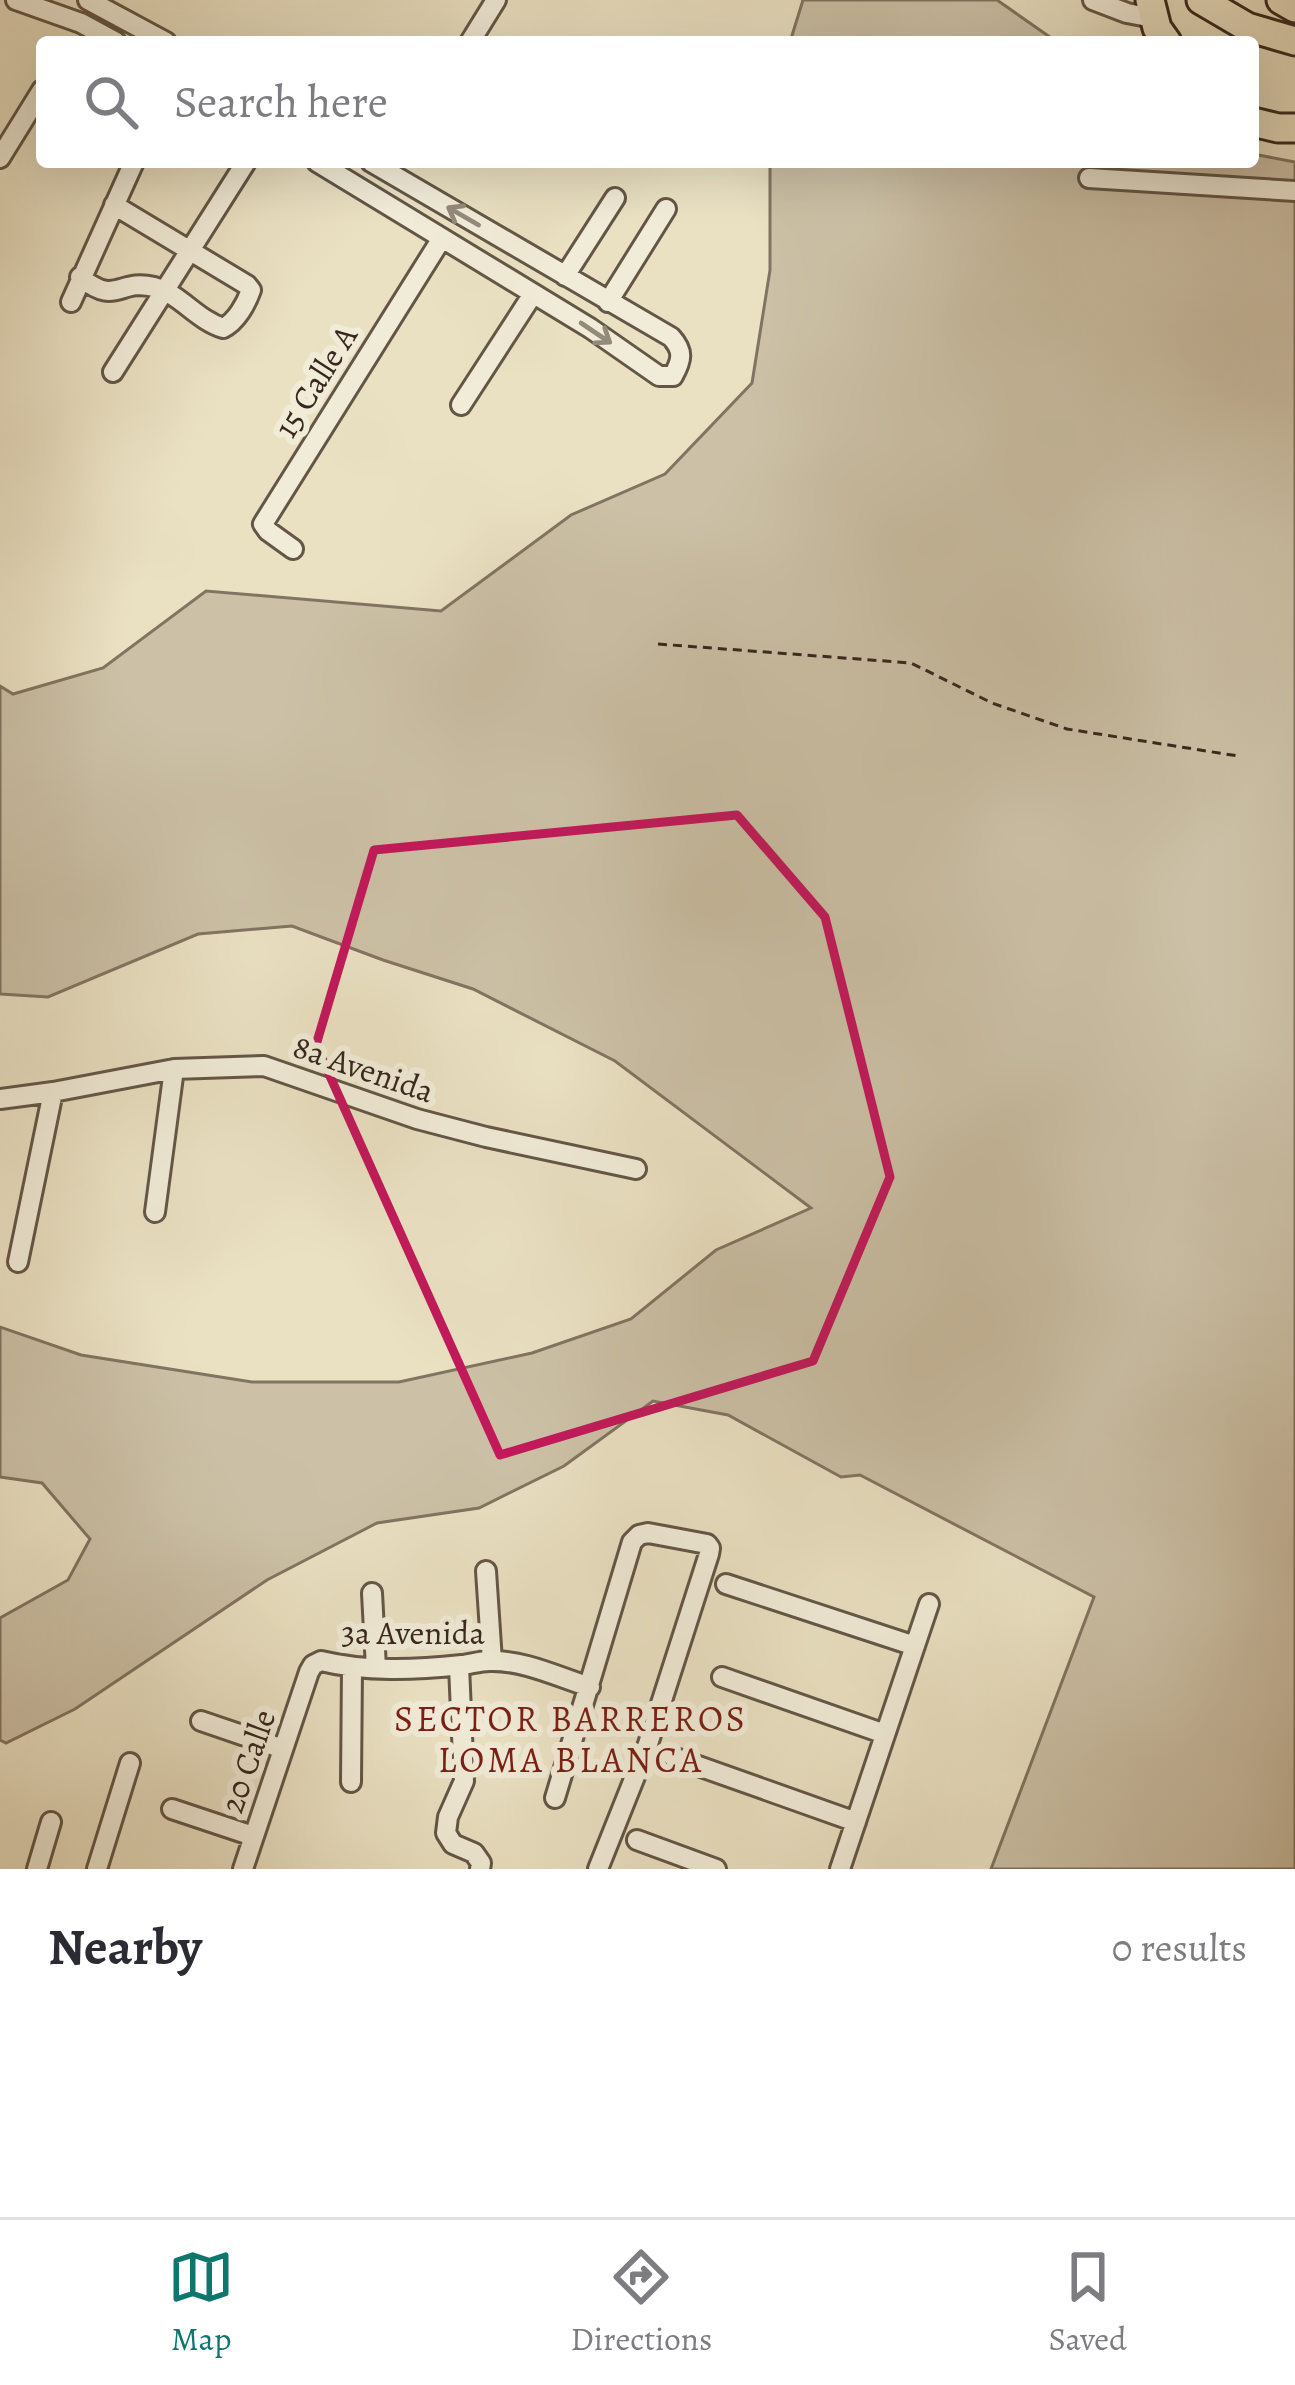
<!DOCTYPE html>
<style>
:root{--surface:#fff;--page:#f7f7f7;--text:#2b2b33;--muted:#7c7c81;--line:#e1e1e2;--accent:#0f766e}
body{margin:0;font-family:Alegreya,serif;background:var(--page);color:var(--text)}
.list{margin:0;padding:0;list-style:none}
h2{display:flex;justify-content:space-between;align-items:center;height:156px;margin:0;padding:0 48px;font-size:51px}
h2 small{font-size:39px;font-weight:400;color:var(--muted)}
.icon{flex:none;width:66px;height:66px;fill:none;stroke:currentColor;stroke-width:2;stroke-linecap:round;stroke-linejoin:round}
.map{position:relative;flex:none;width:1295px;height:1869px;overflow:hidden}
.search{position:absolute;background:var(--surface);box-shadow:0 12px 48px #0002;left:36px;right:36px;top:36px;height:132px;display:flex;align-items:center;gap:30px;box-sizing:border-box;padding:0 42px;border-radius:12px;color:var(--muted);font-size:45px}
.sheet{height:348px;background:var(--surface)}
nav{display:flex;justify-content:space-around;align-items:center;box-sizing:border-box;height:168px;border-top:3px solid var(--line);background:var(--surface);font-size:33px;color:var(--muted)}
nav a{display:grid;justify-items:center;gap:6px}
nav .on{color:var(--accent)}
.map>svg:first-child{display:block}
.green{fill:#ccc1a7;stroke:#827462;stroke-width:3}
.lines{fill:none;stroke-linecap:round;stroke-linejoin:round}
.minor-casing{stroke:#645647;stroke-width:24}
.highway-casing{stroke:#38271e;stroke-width:33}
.path{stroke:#38271e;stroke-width:3;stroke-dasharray:9 6;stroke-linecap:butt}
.minor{stroke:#f1ecd8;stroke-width:18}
.highway{stroke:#eae1c3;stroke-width:27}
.oneway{stroke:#948a7b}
.marked{fill:none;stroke:#c2185b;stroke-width:9;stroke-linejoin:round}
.labels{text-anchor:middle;stroke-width:12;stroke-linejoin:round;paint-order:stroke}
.street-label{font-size:33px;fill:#38271e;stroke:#f1ecd8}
.neighbourhood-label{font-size:36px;letter-spacing:3px;fill:#7a1f14;stroke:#f1ecd8}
</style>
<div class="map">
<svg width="1295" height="1869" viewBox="0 0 1295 1869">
<rect width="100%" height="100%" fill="#eae1c3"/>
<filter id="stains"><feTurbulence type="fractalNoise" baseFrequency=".00167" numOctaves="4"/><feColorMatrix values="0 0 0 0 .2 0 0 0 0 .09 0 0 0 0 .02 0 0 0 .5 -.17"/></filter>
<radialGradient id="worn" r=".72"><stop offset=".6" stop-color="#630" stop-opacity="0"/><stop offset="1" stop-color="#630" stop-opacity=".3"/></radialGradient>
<path class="green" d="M 803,0 L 997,0 L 1057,42 L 790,42 Z
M 1253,154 L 1295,162 L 1295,1869 L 991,1869 L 1094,1597 L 860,1475 L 841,1477 L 728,1415 L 653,1401 L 564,1466 L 479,1508 L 377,1523 L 267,1580 L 75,1709 L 6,1743 L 0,1740 L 0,1618 L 68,1580 L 90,1539 L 42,1483 L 0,1477 L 0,1327 L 81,1355 L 252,1382 L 399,1382 L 532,1353 L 631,1319 L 716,1250 L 811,1208 L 615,1061 L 473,989 L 383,960 L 292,926 L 198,934 L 48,997 L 0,994 L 0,686 L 13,694 L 103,668 L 206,591 L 441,611 L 571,515 L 665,474 L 752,383 L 770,270 L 770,162 L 1253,162 Z"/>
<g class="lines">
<defs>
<path id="minor" d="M 16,0 L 81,23 L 116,42
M 88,0 L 166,42
M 1093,0 L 1127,13 L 1153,18
M 470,42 L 496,0
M 0,158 L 42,90
M 317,162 L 590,328 L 659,376 L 673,376 C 682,360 684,351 671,337 L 371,162
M 1089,178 L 1295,191
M 565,276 L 615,198
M 80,277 C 117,307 118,278 154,287 C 180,294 197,320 223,328 C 236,322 246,304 251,290 L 247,285 L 114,205
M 71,302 L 134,162
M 608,302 L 666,209
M 113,372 L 246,162
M 461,405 L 533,294
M 293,549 L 268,531 L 263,524 L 442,238
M 0,1099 L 53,1092 L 174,1069 L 264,1066 L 417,1119 L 486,1137 L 636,1169
M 155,1212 L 174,1069
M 18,1262 L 53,1092
M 486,1571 L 492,1661
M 726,1584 L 915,1646
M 372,1593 L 376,1668
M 459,1666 L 464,1781 L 448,1817 L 446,1833 L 453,1844 L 474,1853 L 481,1863 L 480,1869
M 722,1677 L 885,1734
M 201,1721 L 283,1749
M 673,1757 L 856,1822
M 351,1782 L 352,1668
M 555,1798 L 632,1542 L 639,1535 L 648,1533 L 707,1544 L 710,1548 L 709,1554 L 648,1744 L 598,1869
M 172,1809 L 253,1836
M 637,1840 L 716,1869
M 37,1869 L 51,1822
M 97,1869 L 130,1763
M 243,1869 L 309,1672 L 313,1665 L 321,1661 C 366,1672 415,1670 462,1665 C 471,1664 480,1661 490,1661 C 524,1660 558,1677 590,1687
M 840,1869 L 929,1604"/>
<path id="highway" d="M 1150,0 L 1157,28 L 1167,42
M 1201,0 L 1247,27 L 1295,41
M 1281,0 L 1295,8
M 1253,122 L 1278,128 L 1295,128"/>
</defs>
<use href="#minor" class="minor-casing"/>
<use href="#highway" class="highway-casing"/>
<path class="path" d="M 658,644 L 911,663 L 992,703 L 1067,729 L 1238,756"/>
<use href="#minor" class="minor"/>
<use href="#highway" class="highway"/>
</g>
<defs><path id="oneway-shaft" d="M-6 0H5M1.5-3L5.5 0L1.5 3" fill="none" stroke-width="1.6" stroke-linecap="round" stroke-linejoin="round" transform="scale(3)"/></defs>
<g class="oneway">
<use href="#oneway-shaft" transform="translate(463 216) rotate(-150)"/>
<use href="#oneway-shaft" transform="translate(596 333) rotate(34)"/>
</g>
<path class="marked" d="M 737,815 L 825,917 L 890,1177 L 813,1361 L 500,1455 L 316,1045 L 374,850 Z"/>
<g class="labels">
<g class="street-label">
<text transform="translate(315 381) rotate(-58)" y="12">15 Calle A</text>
<text transform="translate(364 1068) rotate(19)" y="12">8a Avenida</text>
<text x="413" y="1644">3a Avenida</text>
<text transform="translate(247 1761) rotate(-71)" y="12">20 Calle</text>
</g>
<g class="neighbourhood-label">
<text x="571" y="1731">SECTOR BARREROS<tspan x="571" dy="41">LOMA BLANCA</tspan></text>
</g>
</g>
<rect width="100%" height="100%" filter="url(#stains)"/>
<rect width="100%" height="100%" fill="url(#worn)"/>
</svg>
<div class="search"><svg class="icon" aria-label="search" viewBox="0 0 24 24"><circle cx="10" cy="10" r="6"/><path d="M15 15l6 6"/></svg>Search here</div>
</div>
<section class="sheet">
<h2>Nearby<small>0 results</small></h2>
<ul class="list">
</ul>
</section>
<nav>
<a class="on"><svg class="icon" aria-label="map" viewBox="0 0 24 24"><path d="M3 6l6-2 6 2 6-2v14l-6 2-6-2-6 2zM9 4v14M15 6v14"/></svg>Map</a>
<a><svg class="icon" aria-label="directions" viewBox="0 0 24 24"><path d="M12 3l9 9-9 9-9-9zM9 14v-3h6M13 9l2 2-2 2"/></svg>Directions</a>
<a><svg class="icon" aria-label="saved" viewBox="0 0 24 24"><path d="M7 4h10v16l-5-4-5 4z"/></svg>Saved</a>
</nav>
